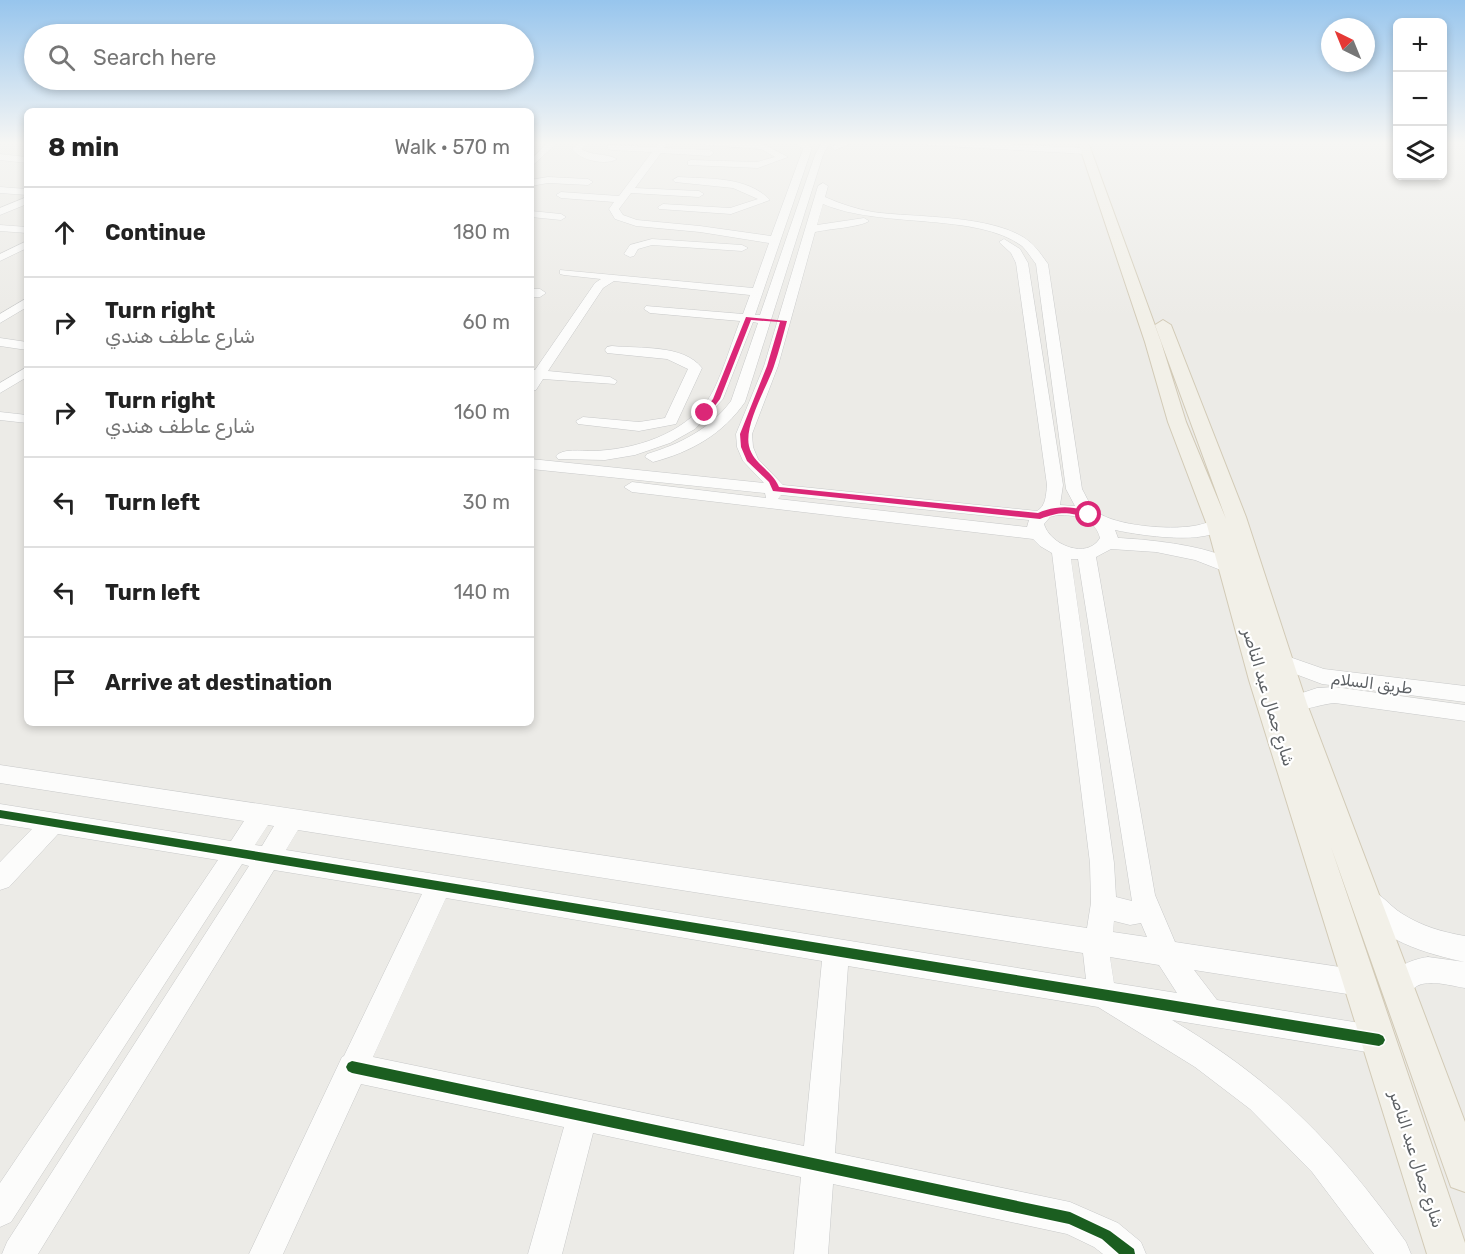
<!DOCTYPE html>
<meta charset="utf-8">
<style>
:root{--surface:#fff;--page:#f6f6f6;--text:#222;--muted:#767676;--line:#e0e0e0}
body{margin:0;font-family:Rubik,"Noto Naskh Arabic",sans-serif;background:var(--page);color:var(--text)}
.controls{position:absolute;right:18px;top:18px;display:grid;overflow:hidden;border-radius:9px;box-shadow:0 3px 9px #0003}
.controls button{width:54px;height:54px;display:grid;place-items:center;padding:0;border:0;border-bottom:2px solid var(--line);background:var(--surface);color:var(--text);font:30px sans-serif}
.compass{position:absolute;left:1321px;top:18px;width:54px;height:54px;border-radius:50%;background:var(--surface);box-shadow:0 3px 9px #0003;rotate:317deg}
.stop{position:absolute;width:18px;height:18px;margin:-14px;border:4px solid #db2777;border-radius:50%;background:#fff}
.stop.end{background:#db2777;border-color:#fff;box-shadow:0 2px 6px #0008}
.list{margin:0;padding:0;list-style:none}
h2{display:flex;justify-content:space-between;align-items:center;height:78px;margin:0;padding:0 24px;font-size:26px}
h2 small{font-size:20px;font-weight:400;color:var(--muted)}
.list li{display:grid;grid-template-columns:39px 1fr auto;gap:18px;align-items:center;box-sizing:border-box;height:90px;padding:0 24px;border-top:2px solid var(--line)}
.list b{display:block;font-size:22px;white-space:nowrap}
.list p{margin:0;font-size:20px;white-space:nowrap;color:var(--muted)}
.list em{font-size:20px;font-style:normal;color:var(--muted)}
.icon{flex:none;width:33px;height:33px;fill:none;stroke:currentColor;stroke-width:2;stroke-linecap:round;stroke-linejoin:round}
.map{position:relative;flex:none;width:1465px;height:1254px;overflow:hidden}
.search{position:absolute;background:var(--surface);box-shadow:0 3px 9px #0003;left:24px;top:24px;width:510px;height:66px;display:flex;align-items:center;gap:15px;box-sizing:border-box;padding:0 21px;border-radius:33px;color:var(--muted);font-size:22px}
.panel{position:absolute;background:var(--surface);box-shadow:0 3px 9px #0003;left:24px;top:108px;width:510px;height:618px;border-radius:9px}
.map>svg:first-child{display:block}
.lines{fill:none;stroke-linecap:round;stroke-linejoin:round}
.minor-casing{stroke:#c8c9c9;stroke-width:1}
.major-casing{stroke:#d2cab6;stroke-width:2}
.minor{fill:#fcfcfb;fill-rule:evenodd}
.major{fill:#f2f0e8;fill-rule:evenodd}
.cycleway-casing{stroke:#fff;stroke-width:3}
.cycleway{fill:#1b5e20;fill-rule:evenodd}
.route{fill:#db2777}
.labels{text-anchor:middle;stroke-width:4.5;stroke-linejoin:round;paint-order:stroke}
.street-label{font-size:16px;fill:#5c6064;stroke:#fff}
</style>
<div class="map">
<svg width="1465" height="1254" viewBox="0 0 1465 1254">
<rect width="100%" height="100%" fill="#ecebe7"/>
<g class="lines">
<defs>
<path id="minor" d="M 549,142 L 558,142 L 531,167 L 531,159 Z
M 579,142 L 588,142 L 581,149 C 592,156 606,153 617,159 C 606,166 579,160 572,149 Z
M 660,142 L 668,142 L 664,148 L 710,150 L 714,153 L 710,156 L 661,153 L 635,188 L 699,191 L 704,194 L 699,197 L 631,193 L 619,209 L 623,215 L 637,220 L 700,226 L 771,236 L 803,149 L 794,142 L 804,142 L 812,148 L 755,315 L 760,315 L 815,155 L 822,142 L 830,142 L 823,155 L 745,402 C 723,434 691,452 653,462 L 645,457 L 647,454 C 680,444 710,429 731,401 L 758,323 L 753,322 L 723,399 L 695,429 L 670,443 L 635,455 L 605,460 L 558,459 L 556,456 C 563,448 581,451 591,451 C 634,450 683,435 709,398 C 720,382 732,341 740,321 L 650,313 L 644,309 L 646,306 L 743,314 L 750,295 L 614,281 L 603,288 L 548,371 L 610,377 L 617,381 L 615,384 L 543,379 L 536,390 L 531,391 L 531,370 L 535,370 L 595,283 L 601,279 L 564,275 L 560,274 L 560,270 L 753,288 L 769,243 L 700,232 L 636,226 L 615,219 L 609,209 L 614,202 L 561,198 L 556,195 L 561,192 L 619,196 L 652,152 L 611,150 L 608,149 L 608,145 L 656,147 Z
M 703,142 L 763,144 L 788,157 L 758,168 L 688,165 L 688,161 L 691,160 L 757,162 L 775,157 L 761,149 L 707,145 Z
M 842,142 L 854,142 L 835,150 L 831,147 Z
M 923,142 L 968,142 L 1086,148 L 1090,151 L 1086,154 L 927,145 Z
M 0,154 L 27,157 L 27,163 L 0,160 Z
M 548,177 L 588,179 L 593,182 L 588,185 L 548,183 L 531,186 L 531,180 Z
M 678,177 C 708,179 747,176 770,200 L 731,214 L 659,209 L 658,207 L 663,204 L 730,208 L 758,199 L 733,188 L 675,182 L 673,180 Z
M 823,183 L 828,186 L 825,197 C 841,204 856,209 873,212 C 916,218 996,214 1030,242 C 1037,248 1043,257 1048,264 L 1082,489 C 1086,496 1091,508 1097,512 C 1116,526 1169,530 1193,526 C 1203,525 1213,519 1224,521 L 1227,525 C 1210,547 1139,535 1115,530 L 1118,538 C 1143,539 1226,546 1240,568 L 1237,572 L 1231,574 L 1195,560 L 1156,552 L 1111,549 L 1096,557 L 1155,895 L 1175,942 L 1360,970 L 1370,974 L 1374,983 L 1370,992 L 1360,996 L 1194,970 L 1217,1000 L 1379,1026 L 1389,1030 L 1393,1040 L 1389,1050 L 1379,1054 L 1172,1020 C 1275,1081 1337,1145 1406,1242 L 1411,1254 L 1374,1254 L 1312,1172 L 1250,1109 L 1195,1067 L 1098,1007 L 848,966 L 835,1153 L 1070,1202 L 1118,1223 L 1141,1242 L 1146,1254 L 1103,1254 L 1094,1247 L 1067,1234 L 833,1184 L 828,1254 L 794,1254 L 801,1177 L 593,1133 L 562,1254 L 528,1254 L 564,1127 L 361,1084 L 283,1254 L 249,1254 L 342,1057 L 344,1056 L 422,894 L 274,870 L 38,1254 L 2,1254 L 7,1242 L 249,866 L 242,864 L 11,1222 L 0,1227 L 0,1183 L 218,860 L 58,834 L 9,887 L 0,890 L 0,862 L 32,829 L 0,824 L 0,804 L 231,841 L 244,821 L 0,783 L 0,765 L 1087,928 L 1091,903 L 1090,863 L 1052,553 L 1040,546 L 1033,539 L 632,492 L 624,487 L 632,482 L 766,498 L 765,493 L 531,469 L 531,459 L 764,483 L 743,461 L 737,447 L 736,434 L 764,366 L 818,186 ZM 823,204 C 881,229 976,212 1022,246 C 1027,251 1032,259 1036,264 L 1066,489 L 1075,506 L 1060,505 L 1063,485 L 1028,263 L 1020,249 L 1004,239 L 999,242 L 1011,253 L 1016,263 L 1047,485 C 1046,495 1046,506 1037,511 L 783,485 L 758,459 L 753,447 L 752,434 L 778,366 L 815,232 C 828,229 861,227 869,221 L 864,218 L 817,225 ZM 781,495 L 1029,520 L 1027,527 L 778,499 ZM 1058,515 C 1076,515 1095,518 1100,538 C 1087,560 1050,545 1044,524 L 1050,517 ZM 1071,559 L 1078,559 L 1132,901 L 1116,897 L 1114,863 ZM 268,825 L 274,826 L 262,846 L 255,845 ZM 298,830 L 1083,953 L 1086,979 L 286,850 ZM 446,898 L 822,961 L 804,1146 L 373,1057 ZM 1114,921 L 1130,925 L 1141,923 L 1147,937 L 1113,932 ZM 1110,957 L 1159,965 L 1177,993 L 1114,983 Z
M 0,187 L 27,189 L 27,195 L 0,193 Z
M 27,197 L 27,204 L 0,215 L 0,208 Z
M 531,211 L 561,214 L 566,217 L 561,220 L 531,217 Z
M 0,225 L 27,227 L 27,233 L 0,231 Z
M 652,239 L 742,245 L 748,248 L 742,251 L 652,245 L 638,249 L 634,256 L 630,257 L 624,254 L 630,245 Z
M 27,241 L 27,248 L 0,261 L 0,254 Z
M 531,289 L 540,289 L 546,293 L 540,297 L 531,297 Z
M 27,298 L 27,307 L 0,323 L 0,314 Z
M 0,338 L 27,342 L 27,350 L 0,346 Z
M 612,346 C 640,349 683,344 702,368 L 676,424 L 639,431 L 578,424 L 576,421 L 583,417 L 639,422 L 665,418 L 688,369 L 667,359 L 607,353 L 605,350 L 607,347 Z
M 27,367 L 27,377 L 0,393 L 0,383 Z
M 0,412 L 27,415 L 27,423 L 0,420 Z
M 1281,654 L 1324,669 L 1465,686 L 1465,702 L 1322,684 L 1274,666 L 1271,661 L 1274,656 Z
M 1335,687 L 1465,705 L 1465,721 L 1335,703 C 1320,704 1298,713 1287,710 L 1283,704 L 1287,698 L 1317,688 Z
M 1370,890 C 1383,895 1390,906 1401,913 C 1421,926 1442,932 1465,936 L 1465,962 C 1428,954 1374,940 1357,902 L 1361,894 Z
M 1428,957 L 1465,962 L 1465,988 C 1452,986 1429,979 1417,986 C 1409,991 1407,997 1398,1000 L 1388,997 L 1384,987 C 1392,968 1408,960 1428,957 Z"/>
<path id="major" d="M 1078,142 L 1088,142 L 1161,342 L 1186,422 L 1226,519 L 1155,325 L 1163,320 L 1171,325 L 1246,517 L 1307,704 L 1465,1122 L 1465,1192 L 1451,1187 L 1446,1173 L 1331,847 L 1465,1243 L 1465,1254 L 1427,1254 L 1249,680 L 1207,525 L 1168,422 L 1145,342 Z"/>
</defs>
<use href="#minor" class="minor-casing"/>
<use href="#major" class="major-casing"/>
<use href="#minor" class="minor"/>
<use href="#major" class="major"/>
<defs>
<path id="cycleway" d="M 0,810 L 1379,1034 L 1383,1036 L 1385,1040 L 1383,1044 L 1379,1046 L 0,818 Z
M 352,1061 L 1070,1212 L 1110,1231 L 1134,1249 L 1135,1254 L 1119,1254 L 1102,1239 L 1069,1224 L 352,1073 L 348,1071 L 346,1067 L 348,1063 Z"/>
</defs>
<use href="#cycleway" class="cycleway-casing"/>
<use href="#cycleway" class="cycleway"/>
</g>
<linearGradient id="sky" x2="0" y2="1"><stop stop-color="#97c5ed"/><stop offset="0.45" stop-color="#f6f6f4"/><stop offset="1" stop-color="#f6f6f4" stop-opacity="0"/></linearGradient>
<rect width="1465" height="317" fill="url(#sky)"/>
<path class="route" d="M 746,317 L 787,321 C 783,336 779,351 774,366 C 767,387 744,425 749,446 C 753,464 772,470 779,487 L 1038,513 C 1056,505 1077,505 1094,515 L 1089,518 C 1067,512 1061,511 1040,519 L 773,491 L 769,482 L 747,461 L 741,447 L 740,434 L 767,366 L 780,322 L 751,320 L 720,399 L 708,415 L 702,413 L 713,399 Z"/>
<g class="labels">
<g class="street-label">
<text transform="translate(1372 683) rotate(7)" y="6">طريق السلام</text>
<text transform="translate(1269 697) rotate(73)" y="6">شارع جمال عبد الناصر</text>
<text transform="translate(1417 1159) rotate(72)" y="6">شارع جمال عبد الناصر</text>
</g>
</g>
</svg>
<div class="controls">
<button>+</button>
<button>−</button>
<button><svg class="icon" aria-label="layers" viewBox="0 0 24 24"><path d="M12 4l9 5-9 5-9-5zM3 14l9 5 9-5"/></svg></button>
</div>
<svg class="compass" viewBox="-18 -18 36 36"><path d="M0-13l5 13h-10z" fill="#e53935"/><path d="M0 13l5-13h-10z" fill="#767676"/></svg>
<div class="stop" style="left:1089px;top:515px"></div>
<div class="stop end" style="left:705px;top:413px"></div>
<div class="search"><svg class="icon" aria-label="search" viewBox="0 0 24 24"><circle cx="10" cy="10" r="6"/><path d="M15 15l6 6"/></svg>Search here</div>
<section class="panel">
<h2>8 min<small>Walk · 570 m</small></h2>
<ul class="list">
<li><svg class="icon" aria-label="ahead" viewBox="0 0 24 24"><path d="M12 20V5M6 11l6-6 6 6"/></svg><div><b>Continue</b></div><em>180 m</em></li>
<li><svg class="icon" aria-label="right" viewBox="0 0 24 24"><path d="M7 20v-9h11M14 6l5 5-5 5"/></svg><div><b>Turn right</b><p>شارع عاطف هندي</p></div><em>60 m</em></li>
<li><svg class="icon" aria-label="right" viewBox="0 0 24 24"><path d="M7 20v-9h11M14 6l5 5-5 5"/></svg><div><b>Turn right</b><p>شارع عاطف هندي</p></div><em>160 m</em></li>
<li><svg class="icon" aria-label="left" viewBox="0 0 24 24"><path d="M17 20v-9H6M10 6l-5 5 5 5"/></svg><div><b>Turn left</b></div><em>30 m</em></li>
<li><svg class="icon" aria-label="left" viewBox="0 0 24 24"><path d="M17 20v-9H6M10 6l-5 5 5 5"/></svg><div><b>Turn left</b></div><em>140 m</em></li>
<li><svg class="icon" aria-label="arrive" viewBox="0 0 24 24"><path d="M6 21V4h12l-3 4 3 4H6"/></svg><div><b>Arrive at destination</b></div></li>
</ul>
</section>
</div>
